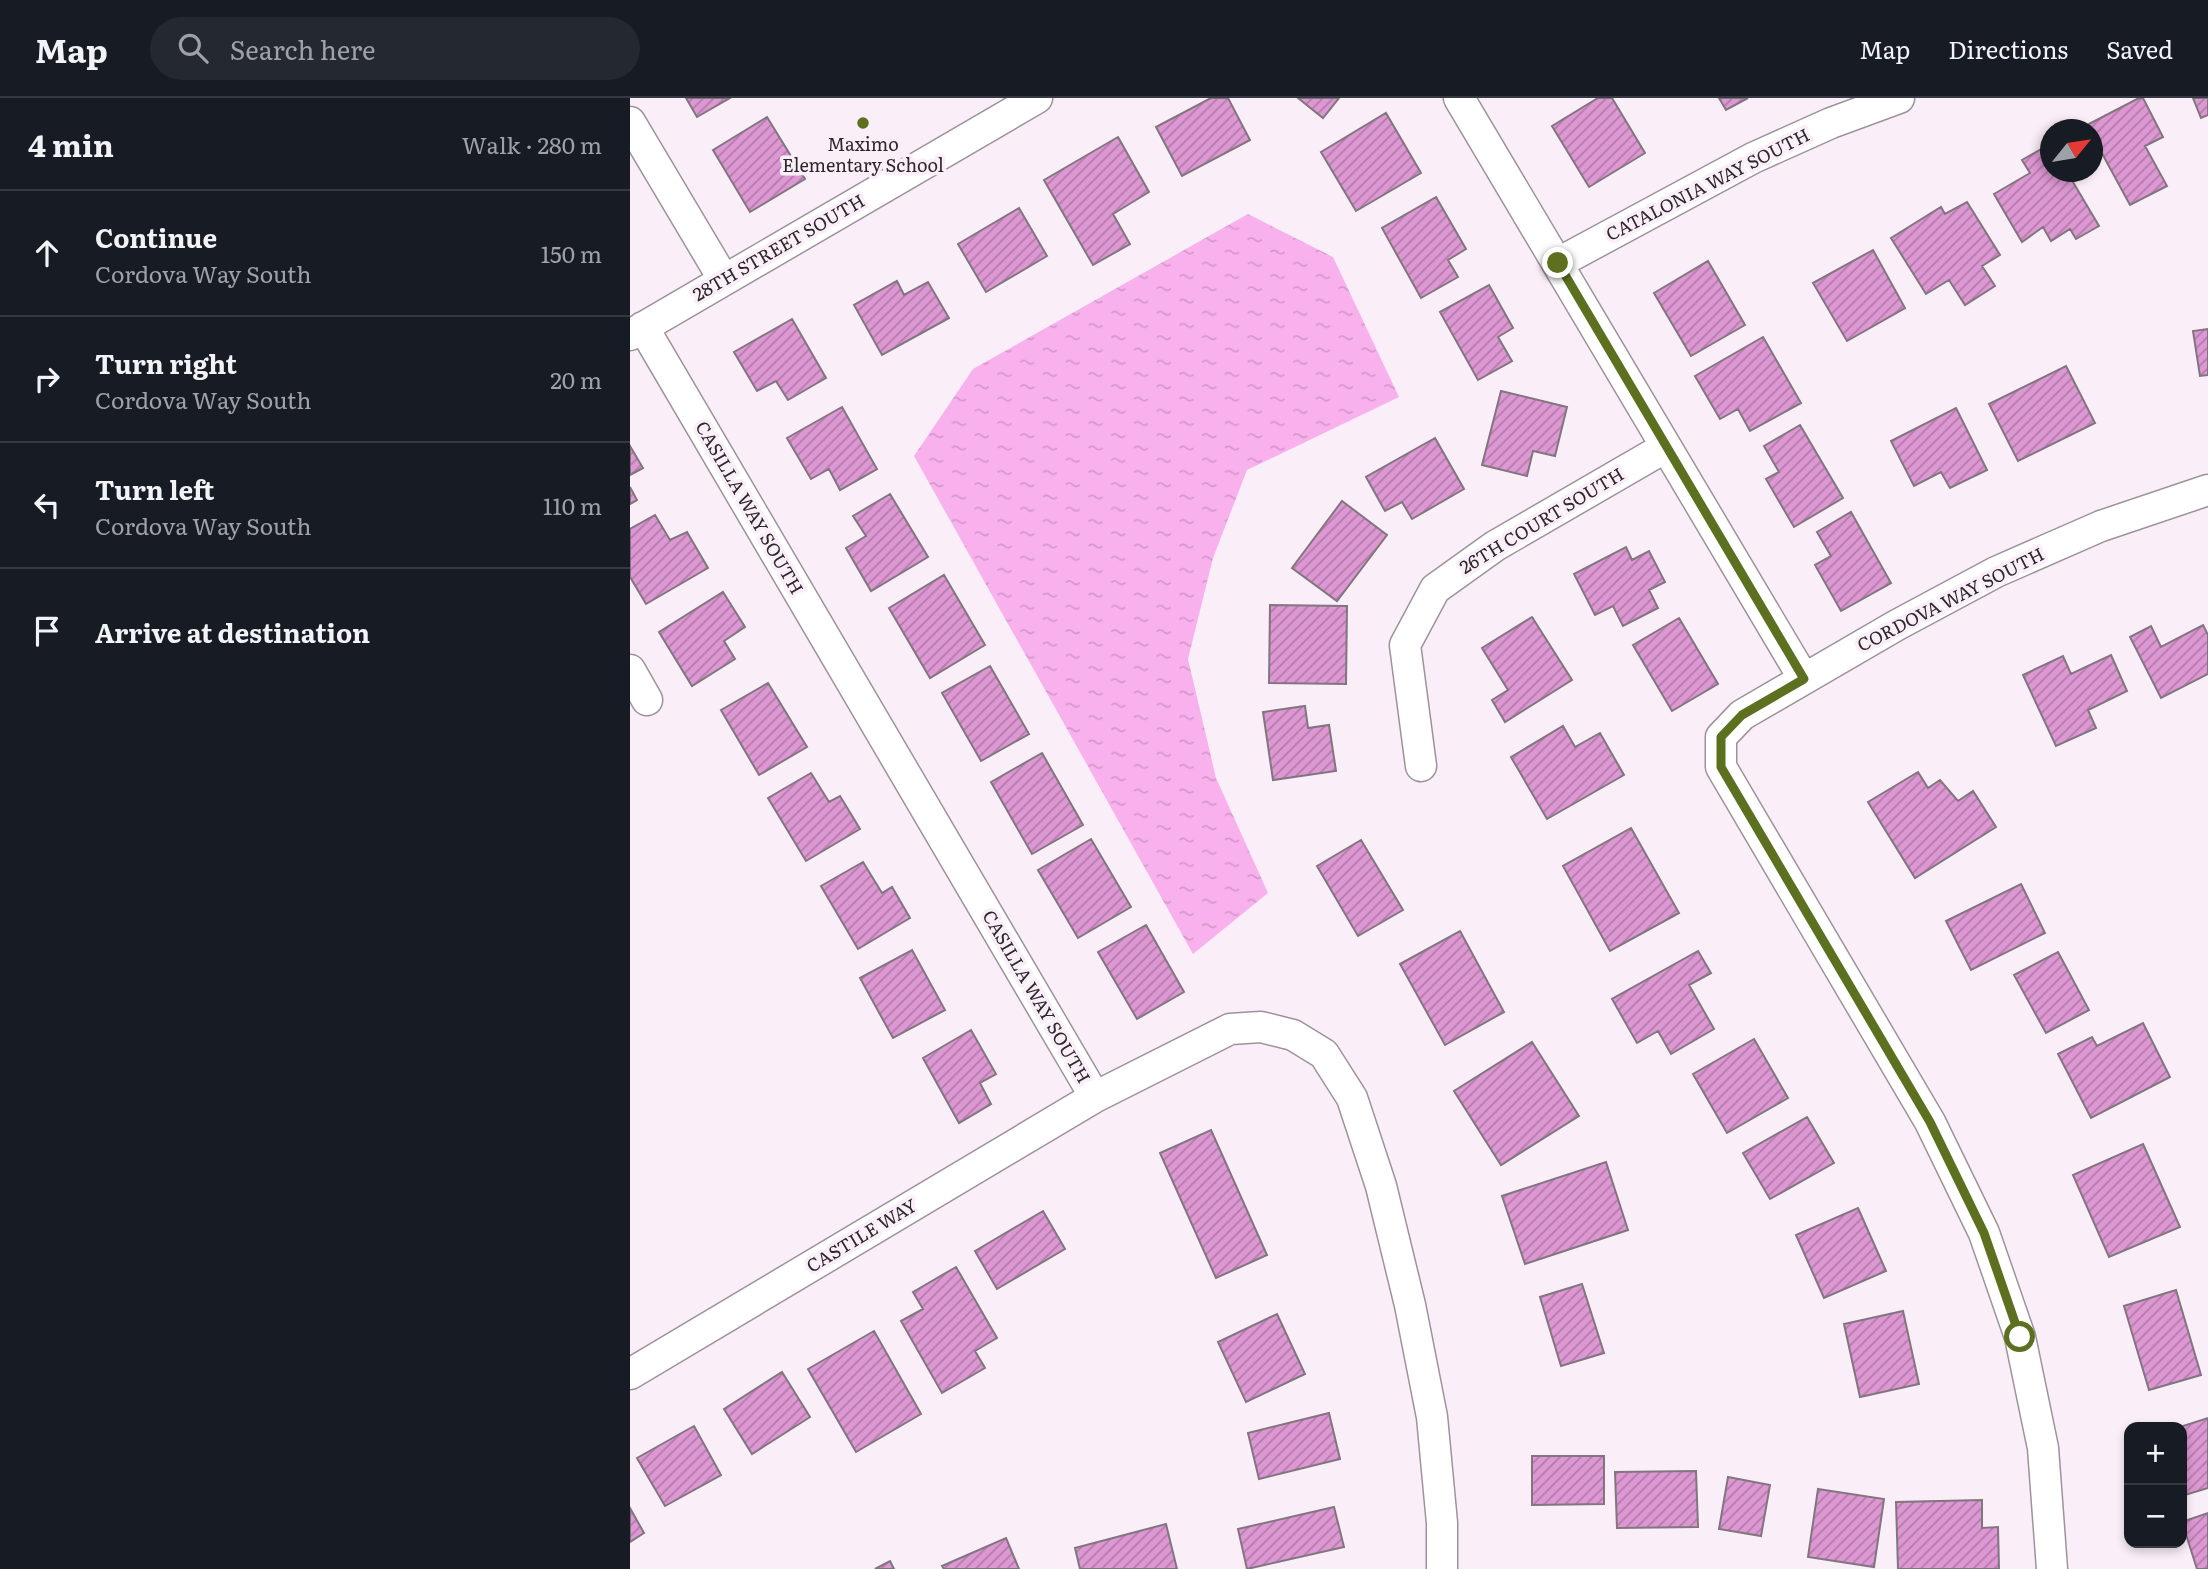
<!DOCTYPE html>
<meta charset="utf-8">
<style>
:root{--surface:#171b24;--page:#242831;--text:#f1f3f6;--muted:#9ea1a6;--line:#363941}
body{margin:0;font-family:Literata,serif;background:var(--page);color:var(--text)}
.controls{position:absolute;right:21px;bottom:21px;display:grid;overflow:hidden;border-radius:14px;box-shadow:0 4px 10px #0003}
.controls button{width:63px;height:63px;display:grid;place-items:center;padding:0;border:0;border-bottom:2px solid var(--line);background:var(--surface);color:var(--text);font:35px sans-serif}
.compass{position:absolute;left:1410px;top:21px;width:63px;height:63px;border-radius:50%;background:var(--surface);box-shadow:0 4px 10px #0003;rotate:60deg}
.stop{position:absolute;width:21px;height:21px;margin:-16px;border:5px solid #5c701f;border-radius:50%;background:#fff}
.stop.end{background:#5c701f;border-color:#fff;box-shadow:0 2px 7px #0008}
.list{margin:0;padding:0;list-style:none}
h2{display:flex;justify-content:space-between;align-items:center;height:91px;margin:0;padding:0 28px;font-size:30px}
h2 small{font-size:23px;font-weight:400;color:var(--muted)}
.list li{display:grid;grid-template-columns:46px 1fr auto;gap:21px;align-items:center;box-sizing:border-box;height:126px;padding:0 28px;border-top:2px solid var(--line)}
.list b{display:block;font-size:26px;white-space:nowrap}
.list p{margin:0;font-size:23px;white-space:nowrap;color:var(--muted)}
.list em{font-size:23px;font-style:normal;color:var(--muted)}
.icon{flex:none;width:38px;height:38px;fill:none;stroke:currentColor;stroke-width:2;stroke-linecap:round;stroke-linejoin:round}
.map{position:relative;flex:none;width:1578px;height:1471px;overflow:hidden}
header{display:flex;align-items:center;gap:42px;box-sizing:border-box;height:98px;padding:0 35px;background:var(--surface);border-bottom:2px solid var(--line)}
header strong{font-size:33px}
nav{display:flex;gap:38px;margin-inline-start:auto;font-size:24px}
.search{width:490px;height:63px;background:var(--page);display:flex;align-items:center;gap:18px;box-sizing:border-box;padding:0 24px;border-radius:38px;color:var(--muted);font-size:26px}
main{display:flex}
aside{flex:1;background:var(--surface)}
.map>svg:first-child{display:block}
.water{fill:url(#water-ripples)}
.building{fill:url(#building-hatch);stroke:#81767f;stroke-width:2}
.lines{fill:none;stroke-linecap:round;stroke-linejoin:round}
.street-casing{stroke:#9e939c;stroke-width:33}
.street{stroke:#fff;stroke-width:30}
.route{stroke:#5c701f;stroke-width:9}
.poi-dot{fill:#5c701f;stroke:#faeef8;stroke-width:2.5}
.labels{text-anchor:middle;stroke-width:7;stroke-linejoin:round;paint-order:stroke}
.poi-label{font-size:18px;fill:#2b272b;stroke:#faeef8}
.street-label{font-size:18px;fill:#2b272b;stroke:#faeef8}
</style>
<header>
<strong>Map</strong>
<div class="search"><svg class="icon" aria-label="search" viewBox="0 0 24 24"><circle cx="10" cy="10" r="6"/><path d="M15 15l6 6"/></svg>Search here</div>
<nav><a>Map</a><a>Directions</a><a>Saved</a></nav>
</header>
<main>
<aside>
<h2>4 min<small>Walk · 280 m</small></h2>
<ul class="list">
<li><svg class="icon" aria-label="ahead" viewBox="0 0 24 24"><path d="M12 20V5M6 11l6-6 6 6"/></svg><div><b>Continue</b><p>Cordova Way South</p></div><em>150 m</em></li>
<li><svg class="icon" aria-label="right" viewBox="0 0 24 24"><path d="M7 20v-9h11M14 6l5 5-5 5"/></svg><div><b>Turn right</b><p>Cordova Way South</p></div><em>20 m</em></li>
<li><svg class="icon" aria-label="left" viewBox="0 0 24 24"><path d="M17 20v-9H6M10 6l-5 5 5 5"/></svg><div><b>Turn left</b><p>Cordova Way South</p></div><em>110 m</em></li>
<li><svg class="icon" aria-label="arrive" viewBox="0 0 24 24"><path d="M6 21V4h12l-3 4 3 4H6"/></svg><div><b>Arrive at destination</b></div></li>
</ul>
</aside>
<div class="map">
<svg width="1578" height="1471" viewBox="0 0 1578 1471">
<defs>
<pattern id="water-ripples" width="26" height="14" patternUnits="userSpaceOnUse" patternTransform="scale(1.75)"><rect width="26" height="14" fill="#f8b1ed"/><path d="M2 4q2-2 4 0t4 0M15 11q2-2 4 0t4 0" fill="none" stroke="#d598cb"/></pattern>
<pattern id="building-hatch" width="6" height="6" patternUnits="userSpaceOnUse" patternTransform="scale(1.75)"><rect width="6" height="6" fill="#dd97d2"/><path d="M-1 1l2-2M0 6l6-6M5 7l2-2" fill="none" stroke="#b37bab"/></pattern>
</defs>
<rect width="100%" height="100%" fill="#faeef8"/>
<path class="water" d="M 618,116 L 703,159 L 769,299 L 617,372 L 583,460 L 558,561 L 586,680 L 638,795 L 563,856 L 284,358 L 343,271 Z"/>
<path class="building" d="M 56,0 L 100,0 L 67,19 Z
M 581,0 L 598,0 L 620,42 L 552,78 L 526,29 Z
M 668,0 L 709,0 L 693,20 Z
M 968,0 L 982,0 L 1015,55 L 959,89 L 922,28 Z
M 1089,0 L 1118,0 L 1096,12 Z
M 1509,0 L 1513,0 L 1533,39 L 1515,48 L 1537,88 L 1500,107 L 1462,37 L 1462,32 L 1460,32 L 1457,27 Z
M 1563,0 L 1578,0 L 1578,17 L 1571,20 Z
M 756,15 L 791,75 L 726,113 L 691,54 Z
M 137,19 L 175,81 L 120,114 L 83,52 Z
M 488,39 L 519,94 L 483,116 L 500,146 L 463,167 L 414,82 Z
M 1420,46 L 1420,74 L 1437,74 L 1469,128 L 1446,141 L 1440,131 L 1421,143 L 1413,129 L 1392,144 L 1364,96 L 1400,75 L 1392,62 Z
M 806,99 L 836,151 L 818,162 L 828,179 L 791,200 L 752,130 Z
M 1337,104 L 1370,157 L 1352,168 L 1365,188 L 1335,207 L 1319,182 L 1296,196 L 1261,140 L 1311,109 L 1315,116 Z
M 389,110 L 417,158 L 356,194 L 328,146 Z
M 1243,152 L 1275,210 L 1217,243 L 1183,185 Z
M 1078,163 L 1115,227 L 1061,258 L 1024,195 Z
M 267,183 L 274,197 L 298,184 L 319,220 L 252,257 L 224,207 Z
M 859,187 L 883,230 L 868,239 L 882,263 L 848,282 L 810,214 Z
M 162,221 L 196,280 L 158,302 L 146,283 L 127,293 L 104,254 Z
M 1578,231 L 1578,277 L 1570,278 L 1563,233 Z
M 1133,239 L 1171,305 L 1120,333 L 1108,311 L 1090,321 L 1065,278 Z
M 1436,268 L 1465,325 L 1388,363 L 1359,306 Z
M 871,293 L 937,309 L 925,358 L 903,353 L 897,378 L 852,367 Z
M 212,309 L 247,371 L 210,392 L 199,371 L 181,381 L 157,340 Z
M 1326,310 L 1357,372 L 1320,390 L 1311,374 L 1284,388 L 1261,343 Z
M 1170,327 L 1213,400 L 1164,429 L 1136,381 L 1149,374 L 1134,348 Z
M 805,340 L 834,391 L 782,421 L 772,404 L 755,413 L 736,379 Z
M 0,348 L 13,370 L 0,377 Z
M 0,389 L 7,402 L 0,406 Z
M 260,396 L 298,459 L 241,493 L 216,450 L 236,438 L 223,418 Z
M 712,403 L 757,437 L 707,503 L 662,470 Z
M 1221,414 L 1261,485 L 1211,513 L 1185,467 L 1201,458 L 1187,434 Z
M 25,417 L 40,442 L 57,434 L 78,470 L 16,506 L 0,479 L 0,431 Z
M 996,449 L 1002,462 L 1019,453 L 1035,484 L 1019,492 L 1028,510 L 993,528 L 983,508 L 965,517 L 944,476 Z
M 314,477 L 355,547 L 300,580 L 259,510 Z
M 93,494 L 115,529 L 94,543 L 105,561 L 62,588 L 29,534 Z
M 640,507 L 717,508 L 716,586 L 639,585 Z
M 902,519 L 942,582 L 875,624 L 862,602 L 878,592 L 852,550 Z
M 1049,520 L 1088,586 L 1042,613 L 1003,547 Z
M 1573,527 L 1578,537 L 1578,576 L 1531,600 L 1500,539 L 1521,528 L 1531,549 Z
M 1481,557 L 1497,593 L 1458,612 L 1466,630 L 1426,648 L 1393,577 L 1433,558 L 1441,576 Z
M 360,568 L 399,636 L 351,663 L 312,595 Z
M 138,585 L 177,649 L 129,677 L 91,612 Z
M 675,608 L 678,630 L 699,627 L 706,673 L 643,682 L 633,614 Z
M 933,628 L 945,649 L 970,635 L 994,677 L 917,721 L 881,659 Z
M 412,655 L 453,727 L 402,756 L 361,684 Z
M 1288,674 L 1298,690 L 1310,682 L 1328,703 L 1343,693 L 1366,729 L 1285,780 L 1238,704 Z
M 181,675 L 199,704 L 210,698 L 230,731 L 176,763 L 138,700 Z
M 1001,730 L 1049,815 L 980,853 L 933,768 Z
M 461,741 L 501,809 L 448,840 L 408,772 Z
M 731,742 L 773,812 L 728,838 L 687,768 Z
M 233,764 L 252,795 L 262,789 L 280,820 L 228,851 L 191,788 Z
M 1391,786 L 1415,835 L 1341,872 L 1316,823 Z
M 516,827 L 554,894 L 507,921 L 468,854 Z
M 830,833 L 874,914 L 815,947 L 770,866 Z
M 282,852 L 315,912 L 263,940 L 230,880 Z
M 1068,853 L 1081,875 L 1059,887 L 1084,931 L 1041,956 L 1028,933 L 1007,945 L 982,901 Z
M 1428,854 L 1459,912 L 1416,935 L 1384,877 Z
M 1513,925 L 1540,979 L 1461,1020 L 1428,956 L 1462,939 L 1467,948 Z
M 341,932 L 366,976 L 350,985 L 361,1006 L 329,1025 L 293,960 Z
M 1124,941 L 1158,1000 L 1097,1035 L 1063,976 Z
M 902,944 L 949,1018 L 871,1067 L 824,993 Z
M 1177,1019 L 1204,1065 L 1140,1101 L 1113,1055 Z
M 581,1032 L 637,1157 L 586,1180 L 530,1055 Z
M 1513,1046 L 1550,1129 L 1479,1159 L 1443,1077 Z
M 976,1064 L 998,1132 L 895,1166 L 872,1098 Z
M 1228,1110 L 1256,1173 L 1194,1200 L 1166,1137 Z
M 413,1113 L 435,1151 L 367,1191 L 345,1153 Z
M 326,1169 L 367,1240 L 345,1253 L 355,1270 L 312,1295 L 271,1223 L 293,1211 L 283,1194 Z
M 952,1186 L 974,1255 L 931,1268 L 910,1199 Z
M 1546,1192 L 1571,1277 L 1519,1292 L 1494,1208 Z
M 1273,1213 L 1289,1286 L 1230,1299 L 1214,1226 Z
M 647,1216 L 675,1276 L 616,1304 L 588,1244 Z
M 244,1233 L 291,1316 L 226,1354 L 178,1271 Z
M 152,1274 L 180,1319 L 122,1356 L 94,1311 Z
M 699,1315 L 710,1361 L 629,1381 L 618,1335 Z
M 1578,1320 L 1578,1390 L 1555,1397 L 1552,1386 L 1550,1329 Z
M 64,1328 L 91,1377 L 35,1408 L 7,1360 Z
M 902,1358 L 974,1358 L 974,1406 L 902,1407 Z
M 1066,1373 L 1068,1429 L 987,1430 L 985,1374 Z
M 1098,1379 L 1140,1387 L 1131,1438 L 1089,1431 Z
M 1188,1391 L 1254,1401 L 1244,1469 L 1178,1459 Z
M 1352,1402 L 1352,1430 L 1368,1429 L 1369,1471 L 1268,1471 L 1266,1404 Z
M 704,1409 L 714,1449 L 617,1471 L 608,1431 Z
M 0,1410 L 14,1435 L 0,1444 Z
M 1578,1415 L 1578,1471 L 1567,1471 L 1552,1424 Z
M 536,1426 L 547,1471 L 450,1471 L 445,1450 Z
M 376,1440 L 389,1471 L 314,1471 L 312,1468 Z
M 260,1463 L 264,1471 L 245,1471 Z"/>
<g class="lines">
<defs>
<path id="street" d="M 829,0 L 1174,581
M 0,24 L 94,182
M 928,165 L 1123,60 L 1201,25 L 1269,0
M 13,229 L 465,999
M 0,237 L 407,0
M 0,572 L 17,602
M 791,668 L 775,547 L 805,491 L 865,448 L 1036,349
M 0,1276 L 465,999 L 600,931 L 631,929 L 663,937 L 694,956 L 722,1000 L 751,1088 L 780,1207 L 802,1319 L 812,1425 L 812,1471
M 1422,1471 L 1413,1350 L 1390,1239 L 1354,1135 L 1300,1024 L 1091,669 L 1091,639 L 1112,617 L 1267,527 L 1366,474 L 1471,428 L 1578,392"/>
</defs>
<use href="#street" class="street-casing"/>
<use href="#street" class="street"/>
</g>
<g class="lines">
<path class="route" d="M 928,165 L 1174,581 L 1112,617 L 1091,639 L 1091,669 L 1300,1024 L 1354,1135 L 1390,1239"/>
</g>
<circle class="poi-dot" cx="233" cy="25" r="7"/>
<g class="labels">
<g class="poi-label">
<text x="233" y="53">Maximo<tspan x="233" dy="21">Elementary School</tspan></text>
</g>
<g class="street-label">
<text transform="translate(1078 87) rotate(-27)" y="6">CATALONIA WAY SOUTH</text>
<text transform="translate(149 150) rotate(-30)" y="6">28TH STREET SOUTH</text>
<text transform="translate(119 410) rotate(60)" y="6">CASILLA WAY SOUTH</text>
<text transform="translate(912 423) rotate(-31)" y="6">26TH COURT SOUTH</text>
<text transform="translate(1321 502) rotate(-27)" y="6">CORDOVA WAY SOUTH</text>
<text transform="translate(406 899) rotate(60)" y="6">CASILLA WAY SOUTH</text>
<text transform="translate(232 1138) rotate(-31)" y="6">CASTILE WAY</text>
</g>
</g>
</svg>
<div class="controls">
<button>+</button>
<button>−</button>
</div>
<svg class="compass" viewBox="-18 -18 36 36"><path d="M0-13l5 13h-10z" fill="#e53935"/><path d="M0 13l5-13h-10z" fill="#9ea1a6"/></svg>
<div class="stop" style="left:1390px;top:1239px"></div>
<div class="stop end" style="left:928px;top:165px"></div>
</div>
</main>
